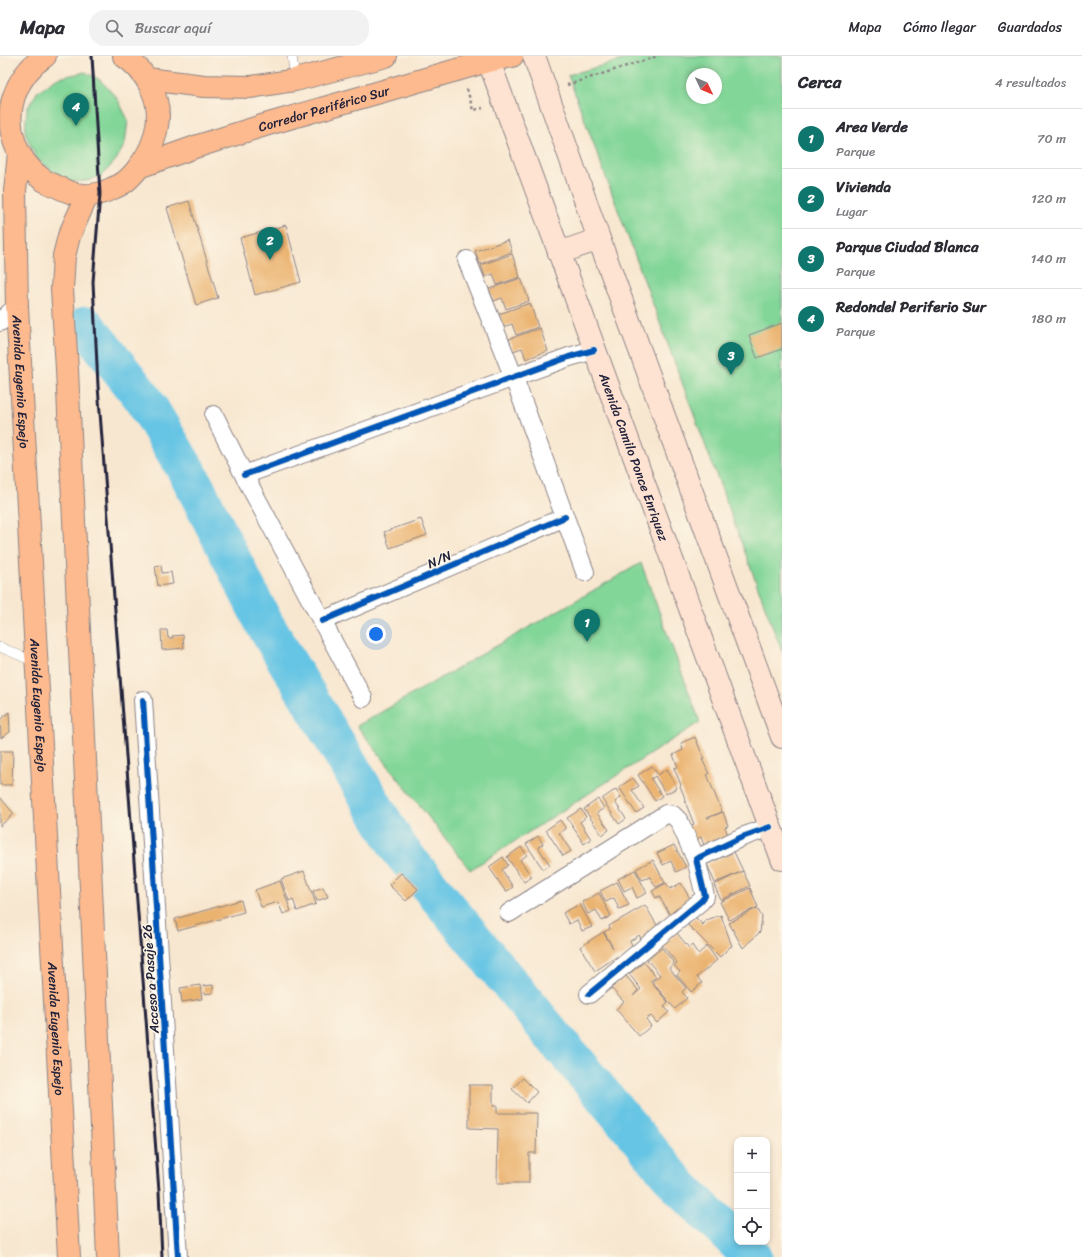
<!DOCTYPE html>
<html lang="es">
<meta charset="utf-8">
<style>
:root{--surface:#fff;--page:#f2f2f3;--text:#2b2b33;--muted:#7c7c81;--line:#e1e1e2;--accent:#0f766e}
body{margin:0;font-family:Sriracha,sans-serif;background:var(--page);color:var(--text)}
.controls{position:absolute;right:12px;bottom:12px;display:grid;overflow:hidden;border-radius:8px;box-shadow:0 2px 6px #0003}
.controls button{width:36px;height:36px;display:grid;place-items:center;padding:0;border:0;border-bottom:1px solid var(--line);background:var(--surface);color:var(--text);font:20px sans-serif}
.compass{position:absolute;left:686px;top:12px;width:36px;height:36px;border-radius:50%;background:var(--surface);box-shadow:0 2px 6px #0003;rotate:134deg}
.you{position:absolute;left:376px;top:578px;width:14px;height:14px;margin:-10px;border:3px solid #fff;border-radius:50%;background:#1a73e8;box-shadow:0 0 0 6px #1a73e833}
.badge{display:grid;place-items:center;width:26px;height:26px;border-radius:50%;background:var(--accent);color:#fff;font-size:13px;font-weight:700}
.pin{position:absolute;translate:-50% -33px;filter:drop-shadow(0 1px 2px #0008)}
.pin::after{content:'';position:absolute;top:21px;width:14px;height:12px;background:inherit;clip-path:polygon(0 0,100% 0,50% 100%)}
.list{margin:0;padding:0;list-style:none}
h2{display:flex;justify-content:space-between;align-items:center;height:52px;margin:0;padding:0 16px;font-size:17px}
h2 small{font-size:13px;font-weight:400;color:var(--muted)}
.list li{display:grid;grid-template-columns:26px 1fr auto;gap:12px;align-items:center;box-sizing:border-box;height:60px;padding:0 16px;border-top:1px solid var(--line)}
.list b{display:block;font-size:15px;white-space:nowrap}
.list p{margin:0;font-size:13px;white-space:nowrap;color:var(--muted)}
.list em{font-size:13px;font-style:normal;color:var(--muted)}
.icon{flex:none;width:22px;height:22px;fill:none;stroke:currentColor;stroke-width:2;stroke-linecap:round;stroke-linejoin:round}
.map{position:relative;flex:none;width:782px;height:1201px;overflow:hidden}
header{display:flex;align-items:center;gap:24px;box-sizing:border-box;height:56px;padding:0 20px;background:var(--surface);border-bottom:1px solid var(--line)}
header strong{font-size:19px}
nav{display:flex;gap:22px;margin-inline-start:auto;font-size:14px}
.search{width:280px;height:36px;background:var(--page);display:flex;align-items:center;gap:10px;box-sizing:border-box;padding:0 14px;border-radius:16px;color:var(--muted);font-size:15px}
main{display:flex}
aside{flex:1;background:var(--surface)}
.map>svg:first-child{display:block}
.green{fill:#82d698;stroke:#527c6a;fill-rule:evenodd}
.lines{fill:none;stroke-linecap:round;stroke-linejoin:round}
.river{stroke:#66c5e4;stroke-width:39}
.building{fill:#ebb36f}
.lane-casing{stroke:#8d8486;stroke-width:10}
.street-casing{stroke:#8d8486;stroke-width:20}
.secondary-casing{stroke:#8d8486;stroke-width:24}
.primary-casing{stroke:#8d8486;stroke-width:24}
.path{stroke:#8d8486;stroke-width:2.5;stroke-dasharray:3 3;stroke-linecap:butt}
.lane{stroke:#fff;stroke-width:9}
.street{stroke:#fff;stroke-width:18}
.secondary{stroke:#fee3d2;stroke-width:22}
.primary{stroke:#fcba8e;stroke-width:22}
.rail{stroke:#22223b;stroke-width:3}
.cycleway-casing{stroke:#fcf5e5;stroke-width:8}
.cycleway{stroke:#0057b8;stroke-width:6}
.labels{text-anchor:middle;stroke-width:3;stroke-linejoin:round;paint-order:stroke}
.street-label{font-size:13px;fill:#22223b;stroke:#fcf5e5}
</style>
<header>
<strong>Mapa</strong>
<div class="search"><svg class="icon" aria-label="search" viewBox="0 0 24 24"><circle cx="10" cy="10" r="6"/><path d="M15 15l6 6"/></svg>Buscar aquí</div>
<nav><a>Mapa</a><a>Cómo llegar</a><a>Guardados</a></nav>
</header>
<main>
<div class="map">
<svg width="782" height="1201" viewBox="0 0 782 1201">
<rect width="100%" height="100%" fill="#fcf5e5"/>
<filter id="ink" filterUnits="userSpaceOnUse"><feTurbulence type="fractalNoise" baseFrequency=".025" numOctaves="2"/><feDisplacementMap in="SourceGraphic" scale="8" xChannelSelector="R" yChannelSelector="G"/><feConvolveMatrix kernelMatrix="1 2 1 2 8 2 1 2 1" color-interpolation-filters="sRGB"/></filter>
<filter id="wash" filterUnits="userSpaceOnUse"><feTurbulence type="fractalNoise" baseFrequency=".012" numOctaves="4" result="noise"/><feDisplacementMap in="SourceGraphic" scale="16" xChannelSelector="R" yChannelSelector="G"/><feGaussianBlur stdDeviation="0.9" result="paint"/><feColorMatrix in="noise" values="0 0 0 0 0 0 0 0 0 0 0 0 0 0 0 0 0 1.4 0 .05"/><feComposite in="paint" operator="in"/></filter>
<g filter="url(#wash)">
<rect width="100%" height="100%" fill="#f8e7d0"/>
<path class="green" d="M 637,0 L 782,0 L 782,596 L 568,19 ZM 692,18 L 716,18 L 716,42 L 692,42 Z
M 85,16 L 100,24 L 117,42 L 128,64 L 125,88 L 116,104 L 102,119 L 87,125 L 72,126 L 56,118 L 36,102 L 25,77 L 27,53 L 38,35 L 58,22 Z
M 641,507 L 700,666 L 470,814 L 357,670 Z"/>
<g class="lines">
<path class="river" d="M 86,270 L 143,342 L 189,419 L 264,567 L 400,794 L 544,969 L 680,1131 L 752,1201"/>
</g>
<g id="blocks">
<path class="building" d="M 189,145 L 218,242 L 196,249 L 167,152 Z
M 286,169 L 301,226 L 255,239 L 240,182 Z
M 508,184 L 512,196 L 480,208 L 475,195 Z
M 512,198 L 520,221 L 497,229 L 493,218 L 485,221 L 481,209 Z
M 521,222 L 529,245 L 506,253 L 502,242 L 494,245 L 489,233 Z
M 530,247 L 538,271 L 516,279 L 512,268 L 503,271 L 499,258 Z
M 782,267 L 782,293 L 757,302 L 749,279 Z
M 540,272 L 548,295 L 526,303 L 522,292 L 513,295 L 509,283 Z
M 421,463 L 427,479 L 390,492 L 384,476 Z
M 161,509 L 162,517 L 171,516 L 173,528 L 158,530 L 155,510 Z
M 161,574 L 167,574 L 168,582 L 173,582 L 172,580 L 183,579 L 184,592 L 162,594 Z
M 9,656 L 10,676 L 1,682 L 0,664 Z
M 695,681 L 704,703 L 702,703 L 709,718 L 707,718 L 712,731 L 722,756 L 707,762 L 723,756 L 728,770 L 725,771 L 729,782 L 705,792 L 701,781 L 692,785 L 686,771 L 694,768 L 684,743 L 685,742 L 680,730 L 681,729 L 674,712 L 678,711 L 673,699 L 683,694 L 681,687 Z
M 0,695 L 13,695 L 12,729 L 0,729 Z
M 652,710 L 658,719 L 667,713 L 677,732 L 666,738 L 655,720 L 651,723 L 662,740 L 655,745 L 638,719 Z
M 633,722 L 639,730 L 632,734 L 644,752 L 636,757 L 619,731 Z
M 616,733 L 621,741 L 615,746 L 626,763 L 619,768 L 602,743 Z
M 0,741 L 14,758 L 0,770 Z
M 598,743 L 604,752 L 597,757 L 609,774 L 602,779 L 584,753 Z
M 581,753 L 586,761 L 580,766 L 591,783 L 584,788 L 567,762 Z
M 560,764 L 566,773 L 559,777 L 571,795 L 563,800 L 546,774 Z
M 538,780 L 543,788 L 538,791 L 550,809 L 543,813 L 526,788 Z
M 674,789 L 686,811 L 676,816 L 671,805 L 663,809 L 657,797 Z
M 521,791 L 527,799 L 520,804 L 532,821 L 524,826 L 507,801 Z
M 734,796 L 743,815 L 715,827 L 707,808 Z
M 503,801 L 508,809 L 502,814 L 513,831 L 506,836 L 489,811 Z
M 653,804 L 665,827 L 656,831 L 650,821 L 642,824 L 636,813 Z
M 635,814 L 647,837 L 637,842 L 632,831 L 624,835 L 618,823 Z
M 304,815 L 316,848 L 297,855 L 293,843 L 289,845 L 281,823 Z
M 743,815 L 750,830 L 721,844 L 714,829 Z
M 401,817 L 418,833 L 406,845 L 389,829 Z
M 280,825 L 291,855 L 283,858 L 278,846 L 261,851 L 255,834 Z
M 617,826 L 629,849 L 619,853 L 614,842 L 606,846 L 600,835 Z
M 666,827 L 670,833 L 681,827 L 692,846 L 670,859 L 659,840 L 656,842 L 652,835 Z
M 323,831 L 328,841 L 317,845 L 313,835 Z
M 750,832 L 758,851 L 729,864 L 720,846 Z
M 599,837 L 611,860 L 602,865 L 596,854 L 588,858 L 582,846 Z
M 241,844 L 244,856 L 178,875 L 175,863 Z
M 580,848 L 592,871 L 582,875 L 577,864 L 569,868 L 563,857 Z
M 645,849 L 661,876 L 643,887 L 639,879 L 635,882 L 630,885 L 634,893 L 619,902 L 618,900 L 595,915 L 580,891 L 603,876 L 613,892 L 604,876 L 610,873 L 609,870 Z
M 757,852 L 762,861 L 760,876 L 743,892 L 729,867 Z
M 721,859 L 732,890 L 730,891 L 720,901 L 688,869 L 695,861 L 703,869 L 706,864 Z
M 677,877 L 689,892 L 692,889 L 698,898 L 707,890 L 717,904 L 697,921 L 702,927 L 691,936 L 677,919 L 680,916 L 674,909 L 677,907 L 662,889 Z
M 662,892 L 674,907 L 669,912 L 686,932 L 682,936 L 687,942 L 675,953 L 652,926 L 660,919 L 647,904 Z
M 644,906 L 656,921 L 650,925 L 668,946 L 664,950 L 669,956 L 657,967 L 651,960 L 646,963 L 651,970 L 639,980 L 616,953 L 624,946 L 611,932 L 626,920 L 638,934 L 633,940 L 641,933 L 629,918 Z
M 200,929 L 202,943 L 182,946 L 180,932 Z
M 213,929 L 213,937 L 204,938 L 203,930 Z
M 523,1022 L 537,1036 L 527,1047 L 512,1033 Z
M 469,1029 L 493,1029 L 493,1050 L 497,1050 L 497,1057 L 537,1057 L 536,1097 L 529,1097 L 529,1127 L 497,1127 L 498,1073 L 469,1072 Z"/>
</g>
</g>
<g filter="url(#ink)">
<use href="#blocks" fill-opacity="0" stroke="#8d8486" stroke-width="1"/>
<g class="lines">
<defs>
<path id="lane" d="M 292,0 L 295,24
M 0,591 L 35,606"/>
<path id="street" d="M 467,204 L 514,322 L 585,516
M 0,266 L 17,250
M 214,359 L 244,419 L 363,642
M 244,419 L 569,301 L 594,294
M 322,565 L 565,461
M 143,644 L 178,1201
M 509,857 L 666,758 L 673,759 L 679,765 L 696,803
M 589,938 L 701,845 L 705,840 L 696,803 L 742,781 L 770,771"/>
<g id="secondary">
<path id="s1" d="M 487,0 L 782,803"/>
<path d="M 534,0 L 599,183 L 782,681"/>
<path d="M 559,197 L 599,183"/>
</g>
<g id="primary">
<path d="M 45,0 C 30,10 20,23 14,40 C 4,71 16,104 42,123 C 46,126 51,128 56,130 C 75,140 90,143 111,133 C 123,128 126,126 135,116 C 147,101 154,89 157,70 C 162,43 146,15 124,0"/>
<path d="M 147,23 L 204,30 L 251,31 L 295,24 L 386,0"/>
<path id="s2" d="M 19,97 L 15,135 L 17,250 L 69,1201"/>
<path id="s3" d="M 139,111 L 198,90 L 265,69 L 488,5 L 512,0"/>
<path d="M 87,140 L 69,180 L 64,200 L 62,233 L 67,313 L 108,1201"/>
</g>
</defs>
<use href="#lane" class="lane-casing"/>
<use href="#street" class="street-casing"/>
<use href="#secondary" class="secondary-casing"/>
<use href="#primary" class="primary-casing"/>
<path class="path" d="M 567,29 L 658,0
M 467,33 L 473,54 L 483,52"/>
<use href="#lane" class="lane"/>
<use href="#street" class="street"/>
<use href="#secondary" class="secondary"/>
<use href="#primary" class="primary"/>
<path class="rail" d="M 92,0 L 100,138 L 93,226 L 98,330 L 159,1135 L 162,1201"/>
<defs>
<path id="cycleway" d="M 244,419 L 569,301 L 594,294
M 322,565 L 565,461
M 143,644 L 178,1201
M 589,938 L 701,845 L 705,840 L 696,803 L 742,781 L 770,771"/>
</defs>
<use href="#cycleway" class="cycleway-casing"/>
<use href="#cycleway" class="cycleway"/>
</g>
</g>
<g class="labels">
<g class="street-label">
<text dy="5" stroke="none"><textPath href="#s3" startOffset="194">Corredor Periférico Sur</textPath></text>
<text dy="5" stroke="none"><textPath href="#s2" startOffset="229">Avenida Eugenio Espejo</textPath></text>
<text dy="5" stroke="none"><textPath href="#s1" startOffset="427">Avenida Camilo Ponce Enriquez</textPath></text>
<text transform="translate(439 503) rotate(-23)" y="5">N/N</text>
<text dy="5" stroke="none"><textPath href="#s2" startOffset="553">Avenida Eugenio Espejo</textPath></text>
<text transform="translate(150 923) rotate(-94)" y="5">Acceso a Pasaje 26</text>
<text dy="5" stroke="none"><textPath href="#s2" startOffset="877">Avenida Eugenio Espejo</textPath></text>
</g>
</g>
</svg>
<div class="controls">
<button>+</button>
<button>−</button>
<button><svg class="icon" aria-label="locate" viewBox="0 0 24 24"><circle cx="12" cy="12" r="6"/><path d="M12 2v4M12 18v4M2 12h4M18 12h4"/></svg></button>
</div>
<svg class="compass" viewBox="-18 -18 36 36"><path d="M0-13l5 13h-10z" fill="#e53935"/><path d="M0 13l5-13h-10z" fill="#7c7c81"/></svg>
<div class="you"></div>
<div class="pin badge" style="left:587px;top:586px">1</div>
<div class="pin badge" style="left:270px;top:204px">2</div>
<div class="pin badge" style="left:731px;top:319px">3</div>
<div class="pin badge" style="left:76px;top:70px">4</div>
</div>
<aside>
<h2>Cerca<small>4 resultados</small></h2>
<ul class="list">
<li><span class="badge">1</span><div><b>Area Verde</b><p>Parque</p></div><em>70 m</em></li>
<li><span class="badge">2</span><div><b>Vivienda</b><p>Lugar</p></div><em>120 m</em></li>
<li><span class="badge">3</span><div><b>Parque Ciudad Blanca</b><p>Parque</p></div><em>140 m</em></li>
<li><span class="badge">4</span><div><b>Redondel Periferio Sur</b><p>Parque</p></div><em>180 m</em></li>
</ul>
</aside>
</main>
